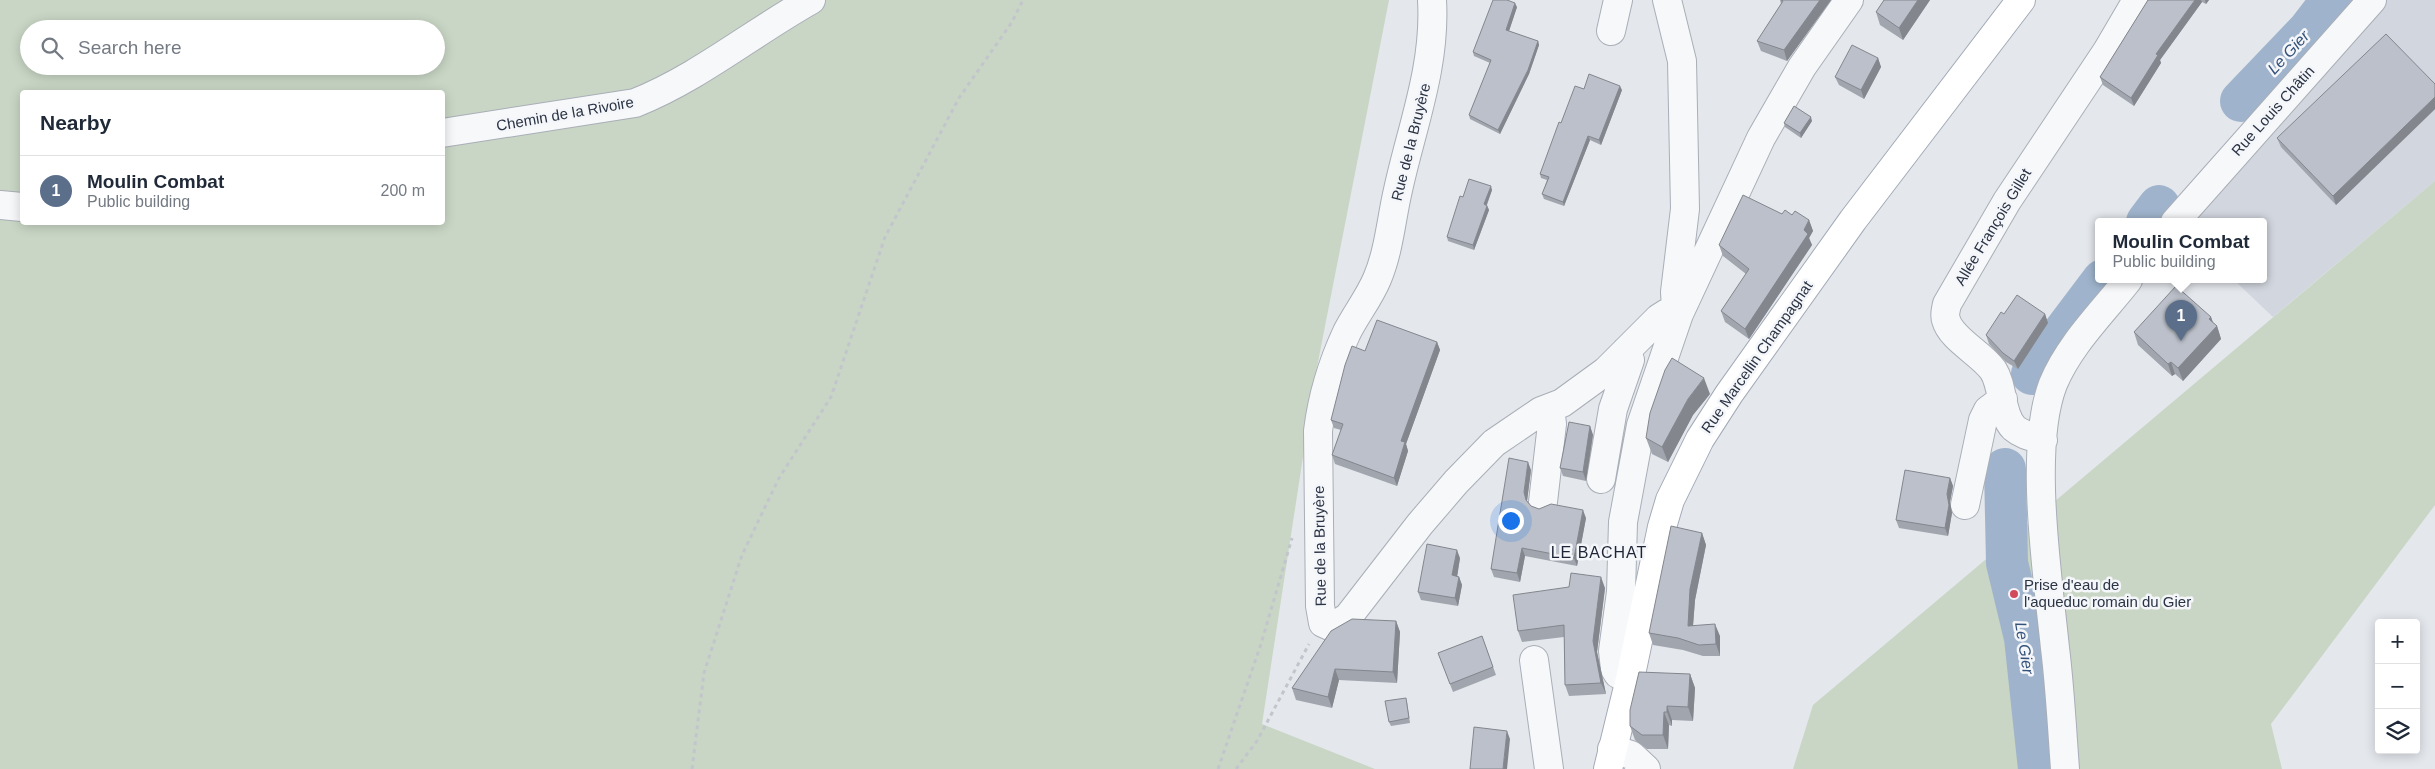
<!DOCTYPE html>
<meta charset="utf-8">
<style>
:root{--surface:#fff;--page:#f6f6f7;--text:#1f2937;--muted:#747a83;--line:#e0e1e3;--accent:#db2777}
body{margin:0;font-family:Helvetica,sans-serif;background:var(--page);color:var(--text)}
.controls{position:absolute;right:15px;bottom:15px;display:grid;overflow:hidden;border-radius:5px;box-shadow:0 2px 12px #0003}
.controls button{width:45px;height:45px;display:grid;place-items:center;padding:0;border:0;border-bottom:1px solid var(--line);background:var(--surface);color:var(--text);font:25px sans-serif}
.you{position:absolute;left:1510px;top:520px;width:18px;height:18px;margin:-12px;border:4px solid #fff;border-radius:50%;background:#1a73e8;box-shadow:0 0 0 8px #1a73e833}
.badge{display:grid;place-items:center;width:32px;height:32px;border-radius:50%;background:var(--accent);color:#fff;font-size:16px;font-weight:700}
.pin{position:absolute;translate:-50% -41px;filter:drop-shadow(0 1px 2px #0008)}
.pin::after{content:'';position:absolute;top:26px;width:18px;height:15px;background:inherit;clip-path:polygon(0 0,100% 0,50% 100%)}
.popup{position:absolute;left:2095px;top:218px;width:172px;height:65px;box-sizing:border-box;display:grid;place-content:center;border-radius:5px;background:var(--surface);filter:drop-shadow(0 1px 4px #0005);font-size:16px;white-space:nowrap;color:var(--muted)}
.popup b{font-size:19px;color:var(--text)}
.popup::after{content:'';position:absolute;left:50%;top:100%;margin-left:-10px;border:10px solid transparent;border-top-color:var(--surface)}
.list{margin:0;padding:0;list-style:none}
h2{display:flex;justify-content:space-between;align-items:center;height:65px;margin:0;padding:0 20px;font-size:21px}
h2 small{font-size:16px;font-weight:400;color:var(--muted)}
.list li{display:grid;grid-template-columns:32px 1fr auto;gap:15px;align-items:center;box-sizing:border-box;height:70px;padding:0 20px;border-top:1px solid var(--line)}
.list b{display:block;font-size:19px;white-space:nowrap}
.list p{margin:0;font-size:16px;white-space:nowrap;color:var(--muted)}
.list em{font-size:16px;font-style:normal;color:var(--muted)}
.icon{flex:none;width:28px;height:28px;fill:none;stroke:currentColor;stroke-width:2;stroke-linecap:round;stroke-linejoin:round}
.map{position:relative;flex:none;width:2435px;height:769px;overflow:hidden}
.search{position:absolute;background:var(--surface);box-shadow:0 2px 12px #0003;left:20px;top:20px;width:425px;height:55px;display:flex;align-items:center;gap:12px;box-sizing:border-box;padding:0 18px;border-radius:28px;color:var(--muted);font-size:19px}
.panel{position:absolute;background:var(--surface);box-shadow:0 2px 12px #0003;left:20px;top:90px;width:425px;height:135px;border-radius:5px}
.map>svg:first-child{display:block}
.built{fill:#d2d6de}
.green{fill:#c9d6c5;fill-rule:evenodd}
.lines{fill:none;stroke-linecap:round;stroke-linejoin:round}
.river{stroke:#9fb4cc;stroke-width:42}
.minor-casing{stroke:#a9aeb7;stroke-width:30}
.major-casing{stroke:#a3abb8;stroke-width:30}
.path{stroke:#c2c5cb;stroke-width:3;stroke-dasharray:4 4;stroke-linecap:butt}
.minor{stroke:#f7f8fa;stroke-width:28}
.major{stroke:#fff;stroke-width:28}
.wall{fill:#a1a5ae}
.shaded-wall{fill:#83868d}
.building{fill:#bbc0ca;stroke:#83868d}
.poi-dot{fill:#d1495b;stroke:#f4f6f9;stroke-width:2}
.labels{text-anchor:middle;stroke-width:5;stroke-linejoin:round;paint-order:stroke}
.street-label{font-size:15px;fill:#2b3445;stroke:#f4f6f9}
.poi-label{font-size:15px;fill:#2b3445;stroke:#f4f6f9;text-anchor:start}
.water-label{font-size:16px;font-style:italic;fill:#34527a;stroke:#f4f6f9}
.neighbourhood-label{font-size:16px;letter-spacing:1px;fill:#1d2536;stroke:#f4f6f9}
</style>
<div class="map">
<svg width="2435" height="769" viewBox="0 0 2435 769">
<rect width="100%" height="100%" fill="#e4e7ec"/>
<path class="built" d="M 2316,0 L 2435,0 L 2435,181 L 2273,317 L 2234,280 L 2264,280 L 2264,222 L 2193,222 L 2324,65 Z"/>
<path class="green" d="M 0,0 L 1389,0 L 1316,372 L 1262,724 L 1375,769 L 0,769 ZM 29,29 L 436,29 L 436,66 L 29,66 ZM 22,92 L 442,92 L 442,222 L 22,222 Z
M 2435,181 L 2435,505 L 2271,724 L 2282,769 L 1793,769 L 1813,705 Z"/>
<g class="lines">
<path class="river" d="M 2241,101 L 2308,31 L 2332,0
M 2147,222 L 2159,206
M 2032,374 L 2103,280
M 2005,469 L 2007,563 L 2025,638 L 2039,769"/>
<defs>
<path id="minor" d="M 1432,0 C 1436,66 1412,126 1398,190 C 1391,220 1389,251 1377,279 C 1369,298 1356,314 1347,332 C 1333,362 1322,398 1318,431 L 1320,606 L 1323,623 L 1332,627 L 1348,617 L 1420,524 L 1456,482 L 1494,443 L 1541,411 L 1562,403 L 1606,371 L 1659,318 L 1667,313 L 1679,314
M 1667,0 L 1682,61 L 1685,209 L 1675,292 L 1676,309
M 1611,31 L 1618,0
M 442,133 L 635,103 C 698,78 752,33 811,0
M 0,205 L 22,207
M 2175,222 L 2372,0
M 2043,440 C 2033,437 2022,435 2014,428 C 2000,414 2004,387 1993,370 C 1981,353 1951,339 1946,320 C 1944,315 1946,309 1947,304 L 2007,201 L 2107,51 L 2137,0
M 1601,479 L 1613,409 L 1630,360 L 1626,351
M 1543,502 L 1552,424 L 1550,408
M 1965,505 L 1983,420 L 1988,410 L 2003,399
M 1534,660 L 1549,769
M 1630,679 L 1618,674 L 1615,669 L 1613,651 L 1621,592 L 1623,522 L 1641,425 L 1679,314 L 1761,138 L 1802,67 L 1849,0
M 1612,749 L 1631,755 L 1646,769
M 2065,769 C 2062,729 2060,688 2055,648 C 2048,578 2028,449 2053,384 C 2069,345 2102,313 2128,280"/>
<path id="major" d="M 1608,769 L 1630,679 L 1662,527 L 1670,500 L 1700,439 L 1729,394 L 1853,220 L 2021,0"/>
</defs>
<use href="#minor" class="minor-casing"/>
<use href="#major" class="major-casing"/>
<path class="path" d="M 692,769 L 704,673 L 742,555 L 779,478 L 831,397 L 885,237 L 959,98 L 1012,22 L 1023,0
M 1218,769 L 1261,644 L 1292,538
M 1236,769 L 1257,741 L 1309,644"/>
<use href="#minor" class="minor"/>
<use href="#major" class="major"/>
</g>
<path class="wall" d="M 1780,0 L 1831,0 L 1787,61 L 1761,51 L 1757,41 L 1781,4 Z
M 1884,0 L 1930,0 L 1903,40 L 1880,25 L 1876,12 Z
M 2148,0 L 2209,0 L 2206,4 L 2202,2 L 2160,60 L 2161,63 L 2134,106 L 2103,85 L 2100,77 Z
M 1517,7 L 1509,31 L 1538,41 L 1539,45 L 1529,74 L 1500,134 L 1470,119 L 1469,115 L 1490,63 L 1474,56 L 1473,52 Z
M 1878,58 L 1881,67 L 1864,99 L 1839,85 L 1835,77 Z
M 2435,84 L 2435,109 L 2336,205 L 2281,147 L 2277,138 Z
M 1584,89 L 1622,90 L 1601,145 L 1590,140 L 1564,206 L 1544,199 L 1542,194 L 1547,180 L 1541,178 L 1540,174 L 1561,123 Z
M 1812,121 L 1801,138 L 1785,127 L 1784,123 Z
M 1492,190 L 1487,205 L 1489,210 L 1474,250 L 1448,241 L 1447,237 L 1463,197 Z
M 1782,214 L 1792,215 L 1809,220 L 1813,231 L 1809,238 L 1812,245 L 1749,339 L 1725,322 L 1721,311 L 1746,274 L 1723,256 L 1719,245 Z
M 2004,314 L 2045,314 L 2048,323 L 2018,369 L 2006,362 L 1989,344 L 1986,335 Z
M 2211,317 L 2213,323 L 2217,326 L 2221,339 L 2183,381 L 2175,374 L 2172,376 L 2138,345 L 2134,332 Z
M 1437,342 L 1440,350 L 1406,444 L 1408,451 L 1397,486 L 1335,464 L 1332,455 L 1341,430 L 1334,428 L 1331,420 L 1365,351 Z
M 1710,394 L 1693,415 L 1668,462 L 1652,454 L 1646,438 Z
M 1590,426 L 1593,435 L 1586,481 L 1563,476 L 1560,468 Z
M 1531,470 L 1527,501 L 1528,502 L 1531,506 L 1539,509 L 1586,518 L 1577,566 L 1525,556 L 1520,582 L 1494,577 L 1491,569 Z
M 1950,478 L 1953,486 L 1950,502 L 1952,513 L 1948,536 L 1899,528 L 1896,520 Z
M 1702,533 L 1706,545 L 1695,600 L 1693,626 L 1720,636 L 1720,656 L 1703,656 L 1683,650 L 1653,645 L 1649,633 Z
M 1460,558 L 1457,576 L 1459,577 L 1462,585 L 1458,606 L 1421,600 L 1418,592 Z
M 1605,588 L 1597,652 L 1606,694 L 1569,696 L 1565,685 L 1564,637 L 1522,642 L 1518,631 Z
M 1396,621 L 1400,632 L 1397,683 L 1339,680 L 1332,708 L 1296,700 L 1292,688 Z
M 1482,636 L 1496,675 L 1453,692 L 1438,653 Z
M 1690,674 L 1695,688 L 1693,721 L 1672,720 L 1672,726 L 1669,725 L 1668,749 L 1647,749 L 1635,740 L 1630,726 Z
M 1407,702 L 1410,723 L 1391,726 L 1389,722 Z"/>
<path class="shaded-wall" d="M 1820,0 L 1831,0 L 1787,61 L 1784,50 Z
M 1918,0 L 1930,0 L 1903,40 L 1899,28 Z
M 2195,0 L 2201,0 L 2202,2 L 2160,60 L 2161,63 L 2134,106 L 2131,98 L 2156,54 Z
M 2205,0 L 2209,0 L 2206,4 Z
M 1515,3 L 1517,7 L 1508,34 L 1506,30 Z
M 1538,41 L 1539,45 L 1529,74 L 1500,134 L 1498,130 Z
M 1878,58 L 1881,67 L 1864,99 L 1861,90 Z
M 1620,86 L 1622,90 L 1601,145 L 1599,140 Z
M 2435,97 L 2435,109 L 2336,205 L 2333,196 Z
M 1811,117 L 1812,121 L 1801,138 L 1800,133 Z
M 1588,136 L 1590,140 L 1564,206 L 1563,202 Z
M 1491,186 L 1492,190 L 1485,209 L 1484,204 Z
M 1487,206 L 1489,210 L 1474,250 L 1473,245 Z
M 1809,220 L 1813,231 L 1809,238 L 1812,245 L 1749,339 L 1745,329 Z
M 2045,314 L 2048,323 L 2018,369 L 2014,361 Z
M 2211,317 L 2215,328 L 2217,326 L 2221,339 L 2183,381 L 2178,368 Z
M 1437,342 L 1440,350 L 1406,444 L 1408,451 L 1397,486 L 1394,478 L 1401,441 Z
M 2171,362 L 2175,374 L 2172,376 L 2168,364 Z
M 1704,378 L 1710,394 L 1693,415 L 1668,462 L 1662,447 L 1688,399 Z
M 1590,426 L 1593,435 L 1586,481 L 1583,472 Z
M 1528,462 L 1531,470 L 1527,501 L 1529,509 L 1526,500 L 1524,492 Z
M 1950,478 L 1953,486 L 1950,502 L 1952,513 L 1948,536 L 1945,528 L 1947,494 Z
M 1583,510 L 1586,518 L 1577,566 L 1574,558 Z
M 1702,533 L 1706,545 L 1695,600 L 1692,638 L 1688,626 L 1690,589 Z
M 1522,548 L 1525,556 L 1520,582 L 1517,573 Z
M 1457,550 L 1460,558 L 1456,584 L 1452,575 Z
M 1459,577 L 1462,585 L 1458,606 L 1455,598 Z
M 1601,577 L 1605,588 L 1597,652 L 1606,694 L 1601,683 L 1593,641 Z
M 1396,621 L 1400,632 L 1397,683 L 1393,672 Z
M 1715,624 L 1720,636 L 1720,656 L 1716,644 Z
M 1335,669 L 1339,680 L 1332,708 L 1328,697 Z
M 1690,674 L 1695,688 L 1693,721 L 1688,707 Z
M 1667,706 L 1672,720 L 1672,726 L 1667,712 Z
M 1664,712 L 1669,725 L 1668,749 L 1663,735 Z
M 1507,731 L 1510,739 L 1507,769 L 1503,769 Z"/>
<path class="building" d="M 1493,0 L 1507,0 L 1515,3 L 1506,30 L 1538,41 L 1528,70 L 1498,130 L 1469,115 L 1491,60 L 1473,52 Z
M 1781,0 L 1820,0 L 1784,50 L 1757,41 L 1783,1 Z
M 1884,0 L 1918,0 L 1899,28 L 1876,12 Z
M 2148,0 L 2195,0 L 2156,54 L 2158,55 L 2131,98 L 2100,77 Z
M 2386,34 L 2435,84 L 2435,97 L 2333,196 L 2277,138 Z
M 1852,45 L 1878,58 L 1861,90 L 1835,77 Z
M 1589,74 L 1620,86 L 1599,140 L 1588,136 L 1563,202 L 1542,194 L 1549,177 L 1540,174 L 1559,122 L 1561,123 L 1575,86 L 1584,89 Z
M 1794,106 L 1811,117 L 1800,133 L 1784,123 Z
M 1469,179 L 1491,186 L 1484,204 L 1487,206 L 1473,245 L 1447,237 L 1460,196 L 1463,197 Z
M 1743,195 L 1782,214 L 1785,210 L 1792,215 L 1795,211 L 1809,220 L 1804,230 L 1808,234 L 1745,329 L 1721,311 L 1749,269 L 1719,245 Z
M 2176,286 L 2211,317 L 2209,319 L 2217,326 L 2178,368 L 2171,362 L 2168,364 L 2134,332 Z
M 2017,295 L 2045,314 L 2014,361 L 2003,353 L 1986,335 L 2001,312 L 2004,314 Z
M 1377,320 L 1437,342 L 1401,441 L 1405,442 L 1394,478 L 1332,455 L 1343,424 L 1331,420 L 1345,365 L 1352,346 L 1365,351 Z
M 1672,358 L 1704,378 L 1688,399 L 1662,447 L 1646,438 L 1650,413 L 1665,370 Z
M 1569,422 L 1590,426 L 1583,472 L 1560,468 Z
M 1509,458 L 1528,462 L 1524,492 L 1526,500 L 1531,506 L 1539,509 L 1551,504 L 1583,510 L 1574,558 L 1522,548 L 1517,573 L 1491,569 Z
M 1905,470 L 1950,478 L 1947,494 L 1949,505 L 1945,528 L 1896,520 Z
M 1671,526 L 1702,533 L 1690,589 L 1688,626 L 1715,624 L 1716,644 L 1699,645 L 1678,638 L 1649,633 Z
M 1427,544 L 1457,550 L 1452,575 L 1459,577 L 1455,598 L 1418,592 Z
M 1571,573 L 1601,577 L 1593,641 L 1601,683 L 1565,685 L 1564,625 L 1518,631 L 1513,595 L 1569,587 Z
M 1352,619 L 1396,621 L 1393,672 L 1335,669 L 1328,697 L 1292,688 L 1331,631 Z
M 1482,636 L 1493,667 L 1450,684 L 1438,653 Z
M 1639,672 L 1690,674 L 1688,707 L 1667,706 L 1667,712 L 1664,712 L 1663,735 L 1642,735 L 1630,726 L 1630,710 Z
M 1406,698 L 1409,718 L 1389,722 L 1385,701 Z
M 1474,727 L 1507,731 L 1503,769 L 1470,769 Z"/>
<circle class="poi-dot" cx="2014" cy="594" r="5"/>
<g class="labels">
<g class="street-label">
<text transform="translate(2273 111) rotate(-48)" y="5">Rue Louis Châtin</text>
<text transform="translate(565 114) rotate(-10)" y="5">Chemin de la Rivoire</text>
<text transform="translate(1411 142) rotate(-76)" y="5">Rue de la Bruyère</text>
<text transform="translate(1993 227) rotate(-59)" y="5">Allée François Gillet</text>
<text transform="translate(1757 357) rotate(-55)" y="5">Rue Marcellin Champagnat</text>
<text transform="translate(1320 546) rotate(-91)" y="5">Rue de la Bruyère</text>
</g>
<g class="poi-label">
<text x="2024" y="590">Prise d'eau de<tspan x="2024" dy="17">l'aqueduc romain du Gier</tspan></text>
</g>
<g class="water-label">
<text transform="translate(2288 52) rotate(-47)" y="6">Le Gier</text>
<text transform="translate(2025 648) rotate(81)" y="6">Le Gier</text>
</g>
<g class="neighbourhood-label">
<text x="1599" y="558">LE BACHAT</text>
</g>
</g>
</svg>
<div class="controls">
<button>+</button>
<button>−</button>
<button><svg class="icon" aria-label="layers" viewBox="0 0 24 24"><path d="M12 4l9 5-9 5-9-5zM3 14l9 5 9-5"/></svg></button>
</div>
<div class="you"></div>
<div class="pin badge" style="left:2181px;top:341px;background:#5c6f8a">1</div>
<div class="popup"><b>Moulin Combat</b>Public building</div>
<div class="search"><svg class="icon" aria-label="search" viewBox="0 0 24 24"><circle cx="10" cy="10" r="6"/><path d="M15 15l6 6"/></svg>Search here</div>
<section class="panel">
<h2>Nearby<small></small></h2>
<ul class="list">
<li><span class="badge" style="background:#5c6f8a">1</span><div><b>Moulin Combat</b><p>Public building</p></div><em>200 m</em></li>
</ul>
</section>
</div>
